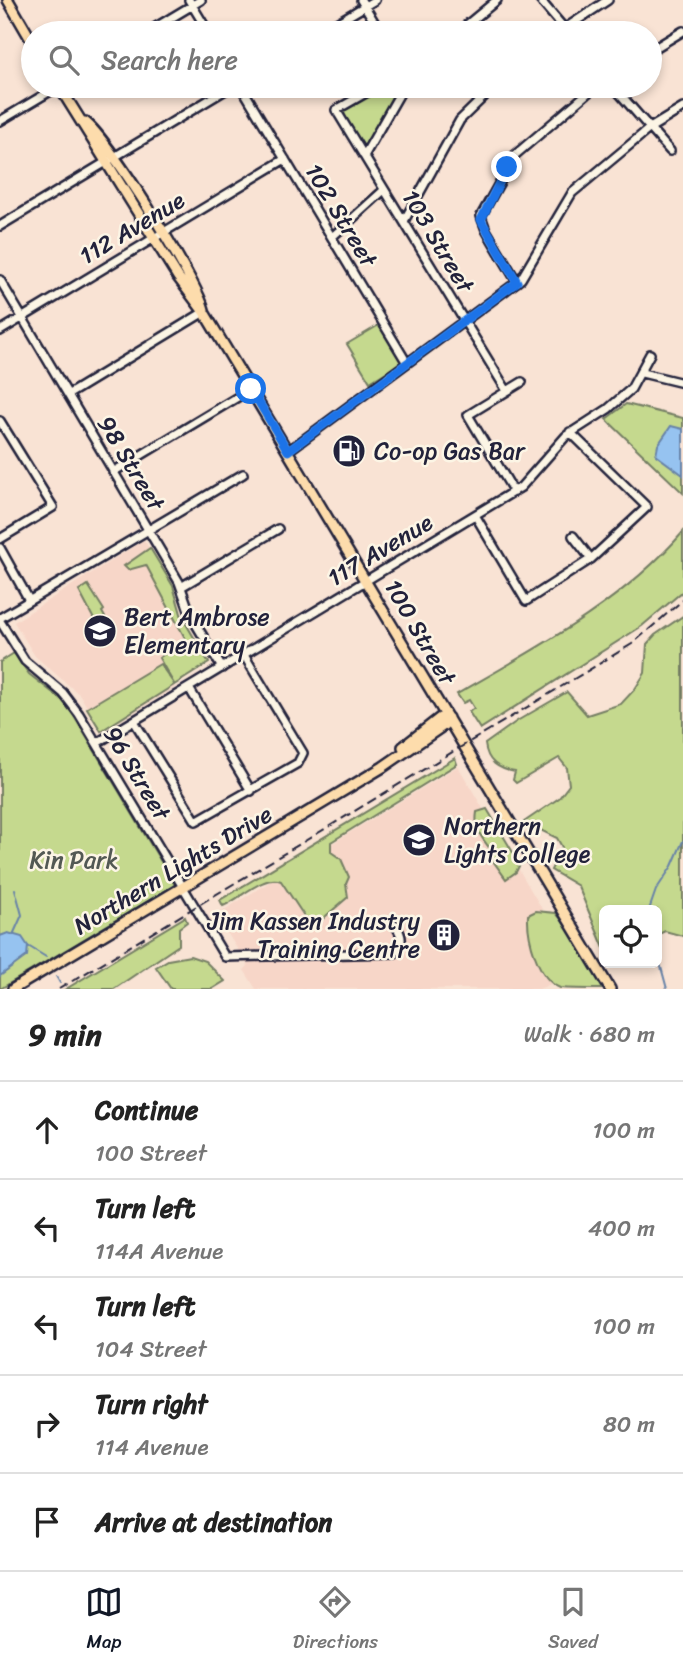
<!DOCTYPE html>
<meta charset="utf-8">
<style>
:root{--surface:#fff;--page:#f6f6f6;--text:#222;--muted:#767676;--line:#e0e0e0;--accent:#111827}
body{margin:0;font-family:Sriracha,sans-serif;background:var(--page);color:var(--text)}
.controls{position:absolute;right:21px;bottom:21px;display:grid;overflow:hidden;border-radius:10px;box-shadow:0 4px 10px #0003}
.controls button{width:63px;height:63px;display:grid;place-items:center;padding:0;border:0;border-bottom:2px solid var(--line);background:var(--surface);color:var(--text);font:35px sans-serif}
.stop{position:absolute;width:21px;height:21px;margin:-16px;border:5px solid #1a73e8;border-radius:50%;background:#fff}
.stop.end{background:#1a73e8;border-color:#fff;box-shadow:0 2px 7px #0008}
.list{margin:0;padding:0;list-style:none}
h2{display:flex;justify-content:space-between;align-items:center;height:91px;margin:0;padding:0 28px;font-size:30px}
h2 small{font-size:23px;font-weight:400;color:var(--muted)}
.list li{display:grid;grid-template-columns:46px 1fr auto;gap:21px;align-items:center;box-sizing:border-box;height:98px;padding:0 28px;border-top:2px solid var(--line)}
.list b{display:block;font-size:26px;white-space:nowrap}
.list p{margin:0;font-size:23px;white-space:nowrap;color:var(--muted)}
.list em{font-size:23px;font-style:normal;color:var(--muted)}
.icon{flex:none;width:38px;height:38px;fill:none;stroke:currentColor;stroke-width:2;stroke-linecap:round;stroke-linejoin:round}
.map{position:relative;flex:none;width:683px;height:989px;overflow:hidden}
.search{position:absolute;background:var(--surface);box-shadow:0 4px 10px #0003;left:21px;right:21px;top:21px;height:77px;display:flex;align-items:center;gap:18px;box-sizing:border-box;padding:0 24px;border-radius:38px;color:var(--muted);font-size:26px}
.sheet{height:581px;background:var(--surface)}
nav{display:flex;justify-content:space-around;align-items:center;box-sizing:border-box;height:98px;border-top:2px solid var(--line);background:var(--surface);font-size:19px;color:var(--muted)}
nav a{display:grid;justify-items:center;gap:4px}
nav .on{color:var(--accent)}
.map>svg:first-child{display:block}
.built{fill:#f7d6c8}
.green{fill:#c5d98e;stroke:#747e64;stroke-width:2}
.water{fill:#96c3f0;stroke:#6883a8;stroke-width:2}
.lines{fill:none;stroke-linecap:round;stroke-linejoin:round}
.stream{stroke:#6883a8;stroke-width:2}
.minor-casing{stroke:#22223b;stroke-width:12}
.major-casing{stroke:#22223b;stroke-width:14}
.minor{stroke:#fcf5e5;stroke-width:7}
.major{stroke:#fddcac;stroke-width:9}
.rail{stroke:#22223b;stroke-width:2;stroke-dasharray:10 5;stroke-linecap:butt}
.route{stroke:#1a73e8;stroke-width:9}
.labels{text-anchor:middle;stroke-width:5;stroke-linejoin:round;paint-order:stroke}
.street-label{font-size:24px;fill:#22223b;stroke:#fcf5e5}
.poi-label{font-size:24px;fill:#22223b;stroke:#fcf5e5;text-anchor:start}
.park-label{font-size:24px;fill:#535954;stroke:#fcf5e5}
</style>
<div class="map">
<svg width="683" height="989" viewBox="0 0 683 989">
<rect width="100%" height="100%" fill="#f9e3d4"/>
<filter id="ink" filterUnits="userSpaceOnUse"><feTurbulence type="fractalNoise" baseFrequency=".0143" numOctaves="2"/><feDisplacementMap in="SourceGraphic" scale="14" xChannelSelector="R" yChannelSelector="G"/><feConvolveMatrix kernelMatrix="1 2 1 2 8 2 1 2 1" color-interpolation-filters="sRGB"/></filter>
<g filter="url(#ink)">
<path class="built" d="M 144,540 L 149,548 L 141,554 L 185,639 L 159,658 L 175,687 L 101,732 L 80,695 L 35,656 L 14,622 Z
M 458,766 L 579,972 L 539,989 L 256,989 L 244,970 L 248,966 L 216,915 Z"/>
<path class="green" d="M 386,86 L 399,86 L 368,144 L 362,146 L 344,116 L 345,110 Z
M 379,325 L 402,362 L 370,382 L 347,344 Z
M 626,404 L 683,418 L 683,493 L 606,419 Z
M 683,532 L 683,591 L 642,626 L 480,729 L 469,712 L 474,708 L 469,700 L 463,703 L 457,694 C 537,648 622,603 683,532 Z
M 150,548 L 173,586 L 182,617 L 209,663 L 101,731 L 87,708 L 160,664 L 174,684 L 159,658 L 185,638 L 146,565 L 128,570 L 124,566 Z
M 88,585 L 104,610 L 102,612 L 107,621 L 98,627 L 79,591 Z
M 683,616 L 683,936 L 665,931 L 657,935 L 657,910 L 604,910 L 604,948 L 578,886 L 551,870 L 562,847 L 557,838 L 524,822 L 559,798 L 569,785 L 567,768 L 559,758 L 516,783 L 513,780 L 515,772 C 498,769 487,762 485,744 L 517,721 L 567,692 L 587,715 L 621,704 L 635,689 L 645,673 L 647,644 L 655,635 Z
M 14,653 L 29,674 L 66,703 L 175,885 L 0,989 L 0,662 Z
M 455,758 L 457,764 L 331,842 L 331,852 L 341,859 L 349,877 L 346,884 L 348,897 L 312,928 L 281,881 C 264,874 240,899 223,906 L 220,900 Z
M 487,809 L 520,864 L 516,872 L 506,879 L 491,858 L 493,853 C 482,837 474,832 477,812 Z
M 536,911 L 556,913 L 575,936 L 605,989 C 592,989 572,989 560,988 C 537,979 527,936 528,915 Z
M 185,917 L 187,922 L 179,928 L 179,945 L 114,989 L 66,989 Z
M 190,956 L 205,961 L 225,981 L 212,989 L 171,989 L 156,967 L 168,960 Z"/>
<path class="water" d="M 671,426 L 683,429 L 683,475 L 656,455 L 658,445 Z
M 8,933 L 22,937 L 28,946 L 27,956 L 0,976 L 0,936 Z"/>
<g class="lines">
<path class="stream" d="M 649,910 L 656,890 L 672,866 L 683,841
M 657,929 L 658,956 L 667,989
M 13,935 L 22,915 L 15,889
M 28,946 L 46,957
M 56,976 L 60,983"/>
<defs>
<path id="minor" d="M 189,0 L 209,33
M 361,0 L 381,33
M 540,0 L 568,33
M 146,33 L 201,0
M 320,33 L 375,0
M 457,33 L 497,0
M 558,33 L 608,0
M 650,51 L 683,31
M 241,86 L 407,363
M 378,86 L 336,110 L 507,391
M 613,86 L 670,151
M 0,121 L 59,86
M 364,156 L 404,86
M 404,221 L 460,120 L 495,86
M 0,226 L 232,86
M 332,237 L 384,190
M 0,280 L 179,582 L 191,616 L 222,668
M 517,282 L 486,230 L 481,216 L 515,155 L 596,86
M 0,331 L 285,159
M 642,373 L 683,383
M 69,394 L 204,312
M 0,421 L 53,507 L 0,539
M 288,451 L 521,279 L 572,193 L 650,128 L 683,108
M 113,472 L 251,389
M 514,492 L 468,415 L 522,382
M 475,515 L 526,601 L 591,559 L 647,507 L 570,432
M 573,536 L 591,559
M 0,548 L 29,600
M 181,587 L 278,529
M 0,618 L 243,474
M 0,621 L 25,661 L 63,693 L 79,714 L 225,957 L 395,953 C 403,942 403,937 396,926
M 189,688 L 251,791
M 134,721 L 196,821 L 298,763 L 303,753 L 244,655
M 97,743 L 521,487 L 566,436 L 608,409 L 631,389 L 650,354"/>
<path id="major" d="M 8,0 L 33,43
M 59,86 L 178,277 L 204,312 L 610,989
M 85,122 C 108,139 197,281 204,310
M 403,747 L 440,718 L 448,718
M 13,989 L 383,767 L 444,725 L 448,718"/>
</defs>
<use href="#minor" class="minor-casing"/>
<use href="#major" class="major-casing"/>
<use href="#minor" class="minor"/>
<use href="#major" class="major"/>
<path class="rail" d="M 59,989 L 632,644 L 683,600"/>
</g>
</g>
<g class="lines" filter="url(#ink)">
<path class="route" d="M 251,389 L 288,451 L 517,282 L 481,220 L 507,167"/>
</g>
<defs>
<symbol id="fuel-disc" viewBox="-11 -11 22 22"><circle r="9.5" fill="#22223b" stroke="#fcf5e5"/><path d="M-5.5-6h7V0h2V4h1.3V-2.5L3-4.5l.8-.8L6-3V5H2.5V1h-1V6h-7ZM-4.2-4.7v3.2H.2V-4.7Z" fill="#fff"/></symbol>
<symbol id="school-disc" viewBox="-11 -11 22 22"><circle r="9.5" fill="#22223b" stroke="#fcf5e5"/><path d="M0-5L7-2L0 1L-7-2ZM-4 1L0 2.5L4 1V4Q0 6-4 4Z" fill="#fff"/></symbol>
<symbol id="university-disc" viewBox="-11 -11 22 22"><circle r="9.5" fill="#22223b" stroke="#fcf5e5"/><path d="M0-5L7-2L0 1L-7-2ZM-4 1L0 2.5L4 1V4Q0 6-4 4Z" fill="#fff"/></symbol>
<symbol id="building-disc" viewBox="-11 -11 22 22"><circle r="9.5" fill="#22223b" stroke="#fcf5e5"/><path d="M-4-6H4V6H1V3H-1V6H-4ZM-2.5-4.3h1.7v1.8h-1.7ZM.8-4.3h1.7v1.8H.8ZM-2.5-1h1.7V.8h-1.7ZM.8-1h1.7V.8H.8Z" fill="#fff"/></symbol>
</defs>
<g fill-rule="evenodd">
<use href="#fuel-disc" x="330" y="432" width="38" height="38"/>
<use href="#school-disc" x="81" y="612" width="38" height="38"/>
<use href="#university-disc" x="400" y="821" width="38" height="38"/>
<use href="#building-disc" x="425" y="916" width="38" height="38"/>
</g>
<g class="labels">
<g class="street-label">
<text transform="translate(341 215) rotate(59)" y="8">102 Street</text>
<text transform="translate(132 228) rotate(-31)" y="8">112 Avenue</text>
<text transform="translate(438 241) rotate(59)" y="8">103 Street</text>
<text transform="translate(131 463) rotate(59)" y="8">98 Street</text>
<text transform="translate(380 550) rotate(-31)" y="8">117 Avenue</text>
<text transform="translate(420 632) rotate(60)" y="8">100 Street</text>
<text transform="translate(137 773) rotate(59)" y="8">96 Street</text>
<text transform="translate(173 870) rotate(-31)" y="8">Northern Lights Drive</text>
</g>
<g class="poi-label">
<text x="374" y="459">Co-op Gas Bar</text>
<text x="124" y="625">Bert Ambrose<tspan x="124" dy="28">Elementary</tspan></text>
<text x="444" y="834">Northern<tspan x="444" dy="28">Lights College</tspan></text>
<text x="420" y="929" text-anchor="end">Jim Kassen Industry<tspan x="420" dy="28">Training Centre</tspan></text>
</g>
<g class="park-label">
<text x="74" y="868">Kin Park</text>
</g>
</g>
</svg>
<div class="controls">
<button><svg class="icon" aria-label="locate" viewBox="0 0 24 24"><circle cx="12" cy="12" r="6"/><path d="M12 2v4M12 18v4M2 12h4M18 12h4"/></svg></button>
</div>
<div class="stop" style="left:251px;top:389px"></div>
<div class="stop end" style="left:507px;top:167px"></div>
<div class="search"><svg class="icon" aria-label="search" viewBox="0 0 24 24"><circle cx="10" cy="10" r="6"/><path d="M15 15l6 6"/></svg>Search here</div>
</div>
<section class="sheet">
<h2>9 min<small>Walk · 680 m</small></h2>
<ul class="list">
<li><svg class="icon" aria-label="ahead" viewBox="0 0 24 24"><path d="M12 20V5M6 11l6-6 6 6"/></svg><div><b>Continue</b><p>100 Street</p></div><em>100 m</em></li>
<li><svg class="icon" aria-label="left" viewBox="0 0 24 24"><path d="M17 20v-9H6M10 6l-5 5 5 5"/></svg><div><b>Turn left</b><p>114A Avenue</p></div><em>400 m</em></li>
<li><svg class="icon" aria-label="left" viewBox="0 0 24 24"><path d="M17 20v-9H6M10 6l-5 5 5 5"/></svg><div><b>Turn left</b><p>104 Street</p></div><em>100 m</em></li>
<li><svg class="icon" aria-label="right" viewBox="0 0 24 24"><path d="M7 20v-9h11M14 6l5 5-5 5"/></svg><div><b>Turn right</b><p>114 Avenue</p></div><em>80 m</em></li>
<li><svg class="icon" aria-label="arrive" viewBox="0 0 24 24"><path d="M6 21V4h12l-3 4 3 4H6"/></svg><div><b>Arrive at destination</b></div></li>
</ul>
</section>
<nav>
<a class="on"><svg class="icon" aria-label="map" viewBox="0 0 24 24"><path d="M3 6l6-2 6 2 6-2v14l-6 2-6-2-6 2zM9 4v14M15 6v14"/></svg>Map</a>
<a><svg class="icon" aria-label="directions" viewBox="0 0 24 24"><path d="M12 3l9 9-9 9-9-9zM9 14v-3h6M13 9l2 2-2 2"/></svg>Directions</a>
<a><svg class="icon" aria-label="saved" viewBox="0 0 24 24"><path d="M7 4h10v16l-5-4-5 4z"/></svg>Saved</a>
</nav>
